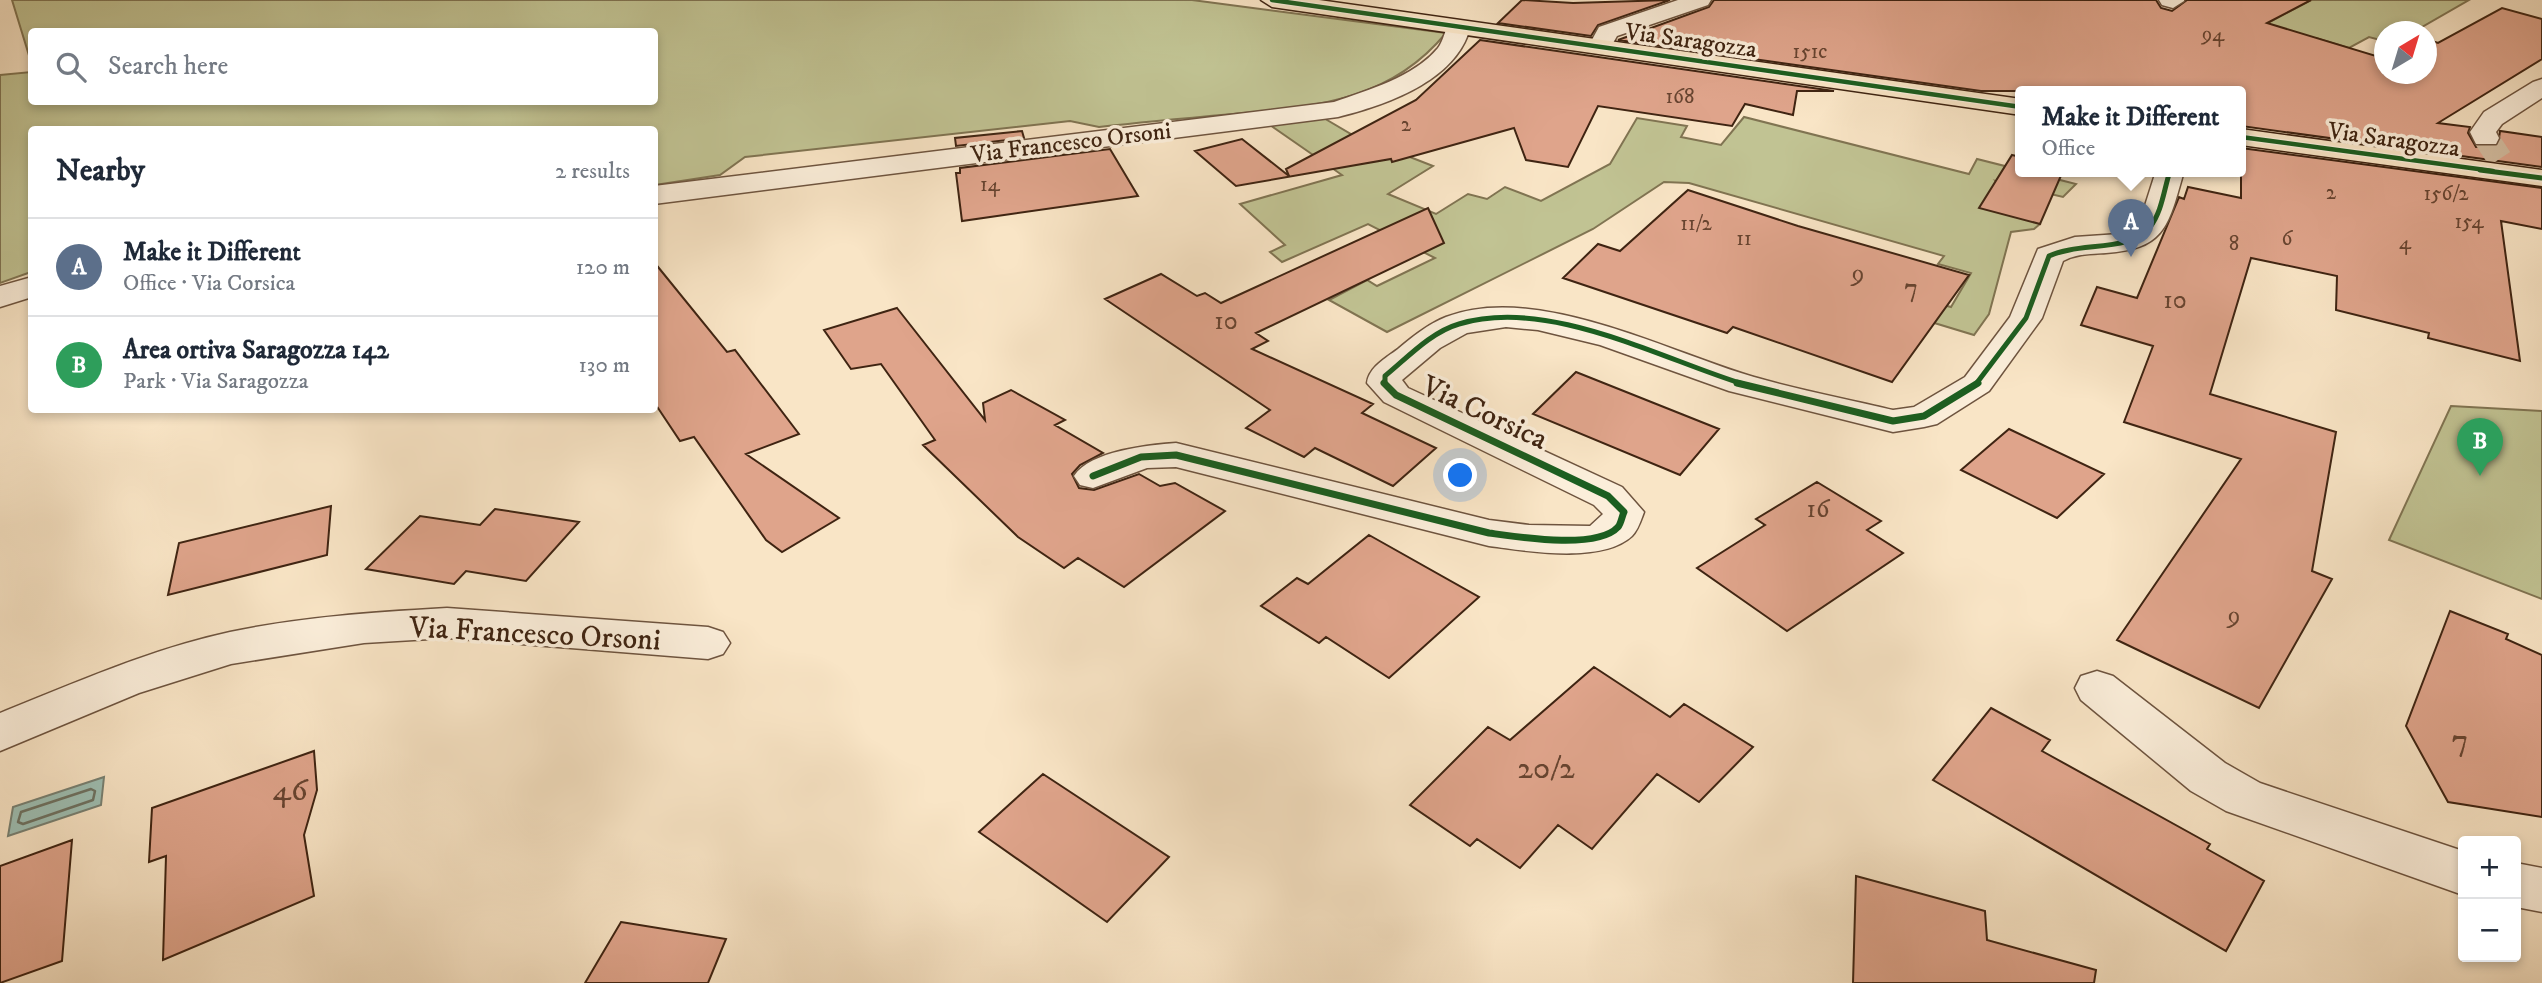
<!DOCTYPE html>
<meta charset="utf-8">
<style>
:root{--surface:#fff;--page:#f6f6f7;--text:#1f2937;--muted:#747a83;--line:#e0e1e3;--accent:#2563eb}
body{margin:0;font-family:"IM FELL DW Pica",serif;background:var(--page);color:var(--text)}
.controls{position:absolute;right:21px;bottom:21px;display:grid;overflow:hidden;border-radius:7px;box-shadow:0 4px 10px #0003}
.controls button{width:63px;height:63px;display:grid;place-items:center;padding:0;border:0;border-bottom:2px solid var(--line);background:var(--surface);color:var(--text);font:35px sans-serif}
.compass{position:absolute;left:2374px;top:21px;width:63px;height:63px;border-radius:50%;background:var(--surface);box-shadow:0 4px 10px #0003;rotate:38deg}
.you{position:absolute;left:1461px;top:476px;width:24px;height:24px;margin:-18px;border:5px solid #fff;border-radius:50%;background:#1a73e8;box-shadow:0 0 0 10px #1a73e833}
.badge{display:grid;place-items:center;width:46px;height:46px;border-radius:50%;background:var(--accent);color:#fff;font-size:23px;font-weight:700}
.pin{position:absolute;translate:-50% -58px;filter:drop-shadow(0 2px 4px #0008)}
.pin::after{content:'';position:absolute;top:37px;width:24px;height:21px;background:inherit;clip-path:polygon(0 0,100% 0,50% 100%)}
.popup{position:absolute;left:2015px;top:86px;width:231px;height:91px;box-sizing:border-box;display:grid;place-content:center;border-radius:7px;background:var(--surface);filter:drop-shadow(0 2px 5px #0005);font-size:23px;white-space:nowrap;color:var(--muted)}
.popup b{font-size:26px;color:var(--text)}
.popup::after{content:'';position:absolute;left:50%;top:100%;margin-left:-14px;border:14px solid transparent;border-top-color:var(--surface)}
.list{margin:0;padding:0;list-style:none}
h2{display:flex;justify-content:space-between;align-items:center;height:91px;margin:0;padding:0 28px;font-size:30px}
h2 small{font-size:23px;font-weight:400;color:var(--muted)}
.list li{display:grid;grid-template-columns:46px 1fr auto;gap:21px;align-items:center;box-sizing:border-box;height:98px;padding:0 28px;border-top:2px solid var(--line)}
.list b{display:block;font-size:26px;white-space:nowrap}
.list p{margin:0;font-size:23px;white-space:nowrap;color:var(--muted)}
.list em{font-size:23px;font-style:normal;color:var(--muted)}
.icon{flex:none;width:38px;height:38px;fill:none;stroke:currentColor;stroke-width:2;stroke-linecap:round;stroke-linejoin:round}
.map{position:relative;flex:none;width:2542px;height:983px;overflow:hidden}
.search{position:absolute;background:var(--surface);box-shadow:0 4px 10px #0003;left:28px;top:28px;width:630px;height:77px;display:flex;align-items:center;gap:18px;box-sizing:border-box;padding:0 24px;border-radius:7px;color:var(--muted);font-size:26px}
.panel{position:absolute;background:var(--surface);box-shadow:0 4px 10px #0003;left:28px;top:126px;width:630px;height:287px;border-radius:7px}
.map>svg:first-child{display:block}
.green{fill:#c1c393;stroke:#807452;stroke-width:2}
.water{fill:#9ebfb3;stroke:#788173;stroke-width:2}
.lines{fill:none;stroke-linecap:round;stroke-linejoin:round}
.shore{stroke:#6e7262;stroke-width:2.5}
.building{fill:#dfa48b;stroke:#3f2412;stroke-width:2}
.minor-tunnel{stroke:#d4bea2;stroke-width:25;stroke-dasharray:25 12;stroke-linecap:butt}
.minor-casing{stroke:#6e543f;stroke-width:3}
.major-casing{stroke:#3f2412;stroke-width:3}
.minor{fill:#fbeeda;fill-rule:evenodd}
.major{fill:#f9e5c6;fill-rule:evenodd}
.cycleway-far2-casing{stroke:#fbeeda;stroke-width:7}
.cycleway-far1-casing{stroke:#fbeeda;stroke-width:9}
.cycleway-casing{stroke:#fbeeda;stroke-width:11}
.cycleway-far2{stroke:#1b5e20;stroke-width:4.5}
.cycleway-far1{stroke:#1b5e20;stroke-width:5}
.cycleway{stroke:#1b5e20;stroke-width:7}
.labels{text-anchor:middle;stroke-width:7;stroke-linejoin:round;paint-order:stroke}
.far-number-label{font-size:21px;fill:#674430}
.far-street-label{font-size:24px;fill:#3f2412;stroke:#fbeeda}
.number-label{font-size:26px;fill:#674430}
.street-label{font-size:30px;fill:#3f2412;stroke:#fbeeda}
.near-number-label{font-size:32px;fill:#674430}
</style>
<div class="map">
<svg width="2542" height="983" viewBox="0 0 2542 983">
<rect width="100%" height="100%" fill="#f9e5c6"/>
<filter id="stains"><feTurbulence type="fractalNoise" baseFrequency=".00286" numOctaves="4"/><feColorMatrix values="0 0 0 0 .2 0 0 0 0 .09 0 0 0 0 .02 0 0 0 .5 -.17"/></filter>
<radialGradient id="worn" r=".72"><stop offset=".6" stop-color="#630" stop-opacity="0"/><stop offset="1" stop-color="#630" stop-opacity=".3"/></radialGradient>
<path class="green" d="M 12,0 L 1192,0 L 1446,33 C 1389,102 1316,106 1233,114 C 1188,118 1144,122 1099,127 L 1070,121 L 745,157 L 720,175 L 655,185 L 654,130 L 32,130 L 31,272 L 0,283 L 0,75 L 31,72 L 32,102 L 654,102 L 654,32 L 32,32 L 31,62 Z
M 2311,0 L 2469,0 L 2415,31 L 2384,32 L 2384,41 L 2369,37 L 2349,48 L 2316,38 L 2307,43 L 2264,25 Z
M 1322,117 L 1351,134 L 1433,166 L 1388,194 L 1436,214 L 1468,194 L 1487,199 L 1505,187 L 1541,201 L 1610,164 L 1637,118 L 1687,126 L 1681,137 L 1721,145 L 1744,117 L 1969,174 L 1977,159 L 2076,184 L 2063,197 L 1996,181 L 2040,224 L 2034,229 L 2011,232 L 1989,314 L 1974,335 L 1908,315 L 1914,297 L 1951,307 L 1971,273 L 1938,264 L 1944,256 L 1689,183 L 1664,182 L 1593,229 L 1387,332 L 1329,300 L 1367,280 L 1377,286 L 1435,258 L 1368,224 L 1282,262 L 1270,252 L 1285,245 L 1240,204 L 1342,175 L 1270,125 Z
M 2451,406 L 2542,411 L 2542,599 L 2389,540 Z"/>
<path class="water" d="M 104,777 L 101,805 L 8,836 L 13,807 Z"/>
<g class="lines">
<path class="shore" d="M 91,789 L 95,791 L 93,800 L 23,824 L 18,822 L 21,812 Z"/>
</g>
<path class="building" d="M 1522,0 L 1573,3 L 1670,0 L 1598,25 L 1591,36 L 1498,23 Z
M 1714,0 L 2156,0 L 2161,8 L 2172,11 L 2187,0 L 2311,0 L 2267,23 L 2379,57 L 2384,54 L 2384,74 L 2426,74 L 2426,39 L 2438,43 L 2502,8 L 2542,19 L 2542,59 L 2438,123 L 2470,127 L 2468,133 L 2476,147 L 2498,145 L 2500,131 L 2542,137 L 2542,167 L 2241,126 L 2241,91 L 1981,91 L 1618,40 L 1709,7 Z
M 1480,40 L 1834,91 L 1797,91 L 1793,115 L 1745,104 L 1732,126 L 1598,106 L 1568,167 L 1526,160 L 1514,128 L 1392,162 L 1391,159 L 1236,186 L 1195,151 L 1242,139 L 1289,176 L 1286,169 L 1416,100 Z
M 1022,131 L 1024,138 L 956,146 L 955,138 Z
M 2241,148 L 2542,188 L 2542,229 L 2501,221 L 2520,361 L 2428,338 L 2429,333 L 2336,310 L 2337,276 L 2251,258 L 2210,394 L 2336,432 L 2312,571 L 2332,579 L 2259,708 L 2117,640 L 2241,459 L 2124,422 L 2153,346 L 2081,325 L 2097,287 L 2137,298 L 2179,197 L 2184,199 L 2188,187 L 2241,198 Z
M 1110,149 L 1138,196 L 962,221 L 956,173 L 960,173 L 960,168 Z
M 2012,155 L 2021,157 L 2021,171 L 2063,171 L 2040,224 L 1979,208 Z
M 1688,190 L 1798,226 L 1969,275 L 1892,382 L 1733,327 L 1727,333 L 1563,278 L 1598,244 L 1620,251 Z
M 1428,208 L 1444,243 L 1256,333 L 1268,341 L 1252,349 L 1373,404 L 1362,413 L 1436,448 L 1393,486 L 1315,448 L 1304,457 L 1246,428 L 1270,410 L 1105,299 L 1161,274 L 1197,296 L 1205,293 L 1221,303 Z
M 654,262 L 727,352 L 735,350 L 799,434 L 746,454 L 839,518 L 782,552 L 766,540 L 694,437 L 680,441 L 654,402 Z
M 897,308 L 985,420 L 983,403 L 1011,390 L 1065,420 L 1055,425 L 1103,453 L 1080,465 L 1072,474 L 1079,488 L 1094,490 L 1139,474 L 1160,486 L 1175,483 L 1225,511 L 1124,587 L 1078,558 L 1064,568 L 1018,537 L 923,445 L 935,440 L 881,364 L 851,369 L 824,330 Z
M 1576,372 L 1719,429 L 1680,475 L 1533,414 Z
M 2009,429 L 2104,474 L 2057,518 L 1961,470 Z
M 1817,482 L 1881,521 L 1867,530 L 1903,553 L 1787,631 L 1697,568 L 1765,525 L 1756,519 Z
M 331,506 L 327,555 L 168,595 L 179,543 Z
M 495,509 L 579,522 L 526,581 L 466,571 L 454,584 L 366,569 L 420,516 L 480,525 Z
M 1369,535 L 1479,597 L 1389,678 L 1326,637 L 1319,643 L 1261,606 L 1297,578 L 1308,584 Z
M 2450,611 L 2508,634 L 2506,639 L 2542,655 L 2542,817 L 2448,802 L 2406,726 Z
M 1594,667 L 1670,717 L 1684,704 L 1753,747 L 1699,802 L 1657,774 L 1592,849 L 1558,825 L 1520,868 L 1477,839 L 1470,846 L 1410,805 L 1488,727 L 1510,740 Z
M 1991,708 L 2050,740 L 2042,751 L 2210,844 L 2207,849 L 2264,881 L 2226,951 L 1933,780 Z
M 314,751 L 317,790 L 304,835 L 314,896 L 163,960 L 166,856 L 149,862 L 152,808 Z
M 1043,774 L 1169,857 L 1107,922 L 979,832 Z
M 72,840 L 62,961 L 0,983 L 0,866 Z
M 1856,876 L 1985,911 L 1987,940 L 2096,970 L 2094,983 L 1853,983 Z
M 621,922 L 726,939 L 708,983 L 585,983 Z"/>
<g class="lines">
<path class="minor-tunnel" d="M 2486,138 L 2503,164"/>
<defs>
<path id="minor" d="M 1678,0 L 1711,0 L 1708,5 L 1617,36 L 1608,52 L 1592,52 L 1588,47 L 1599,27 Z
M 2159,0 L 2184,0 L 2184,1 L 2173,8 L 2162,5 Z
M 1458,21 L 1466,23 L 1470,28 C 1456,81 1386,105 1338,117 L 654,204 L 654,186 L 1334,102 C 1368,90 1414,77 1438,48 C 1444,40 1444,31 1450,23 Z
M 2542,79 L 2542,98 L 2502,124 L 2496,132 L 2499,138 L 2496,144 L 2476,144 L 2470,132 L 2484,112 L 2533,82 Z
M 2156,171 L 2184,171 C 2169,223 2167,249 2106,253 C 2090,254 2076,254 2063,261 L 2042,318 L 1989,391 L 1937,424 L 1924,427 L 1893,432 L 1729,391 L 1600,345 L 1538,330 L 1506,327 L 1467,333 L 1440,348 L 1402,380 L 1408,388 L 1622,487 L 1644,512 C 1641,520 1638,530 1632,536 C 1602,564 1526,551 1489,546 L 1176,467 L 1147,468 L 1093,488 L 1080,485 L 1074,476 C 1090,451 1148,445 1176,443 L 1489,520 L 1529,525 L 1590,526 L 1603,514 L 1594,505 L 1384,402 L 1367,383 C 1369,367 1386,358 1398,349 C 1412,337 1428,324 1446,317 C 1536,282 1668,352 1754,377 C 1799,390 1847,399 1893,410 L 1914,407 L 1965,377 L 2010,317 L 2038,249 L 2075,237 L 2119,234 L 2132,230 L 2142,215 Z
M 32,277 L 32,297 L 0,307 L 0,286 Z
M 447,608 L 708,627 L 723,632 L 730,643 L 723,654 L 708,659 L 447,638 L 364,643 L 231,664 L 139,693 L 0,751 L 0,713 C 75,683 151,649 230,632 C 301,617 375,612 447,608 Z
M 2097,671 L 2113,676 L 2225,763 L 2260,783 L 2463,851 L 2463,895 L 2226,811 L 2191,791 L 2081,700 L 2075,688 L 2081,676 Z
M 2516,863 L 2542,868 L 2542,912 L 2516,907 Z"/>
<path id="major" d="M 1261,0 L 1319,0 L 2021,99 L 2021,115 L 1272,7 Z
M 2241,129 L 2542,170 L 2542,186 L 2241,145 Z"/>
</defs>
<use href="#minor" class="minor-casing"/>
<use href="#major" class="major-casing"/>
<use href="#minor" class="minor"/>
<use href="#major" class="major"/>
<defs>
<path id="cycleway-far2" d="M 1272,0 L 2021,107
M 2241,137 L 2493,171"/>
<path id="cycleway-far1" d="M 2480,170 L 2542,178
M 1385,384 L 1385,376 C 1407,358 1431,332 1459,324 C 1548,297 1659,358 1743,384
M 1976,384 L 2026,318 L 2049,256 C 2078,242 2132,252 2150,227 C 2162,212 2164,189 2170,171"/>
<path id="cycleway" d="M 1737,383 L 1893,421 L 1924,416 L 1978,383
M 1093,476 L 1141,457 L 1176,455 L 1489,533 C 1518,537 1597,550 1618,527 C 1621,524 1622,516 1624,512 L 1608,496 L 1396,395 L 1384,383"/>
</defs>
<use href="#cycleway-far2" class="cycleway-far2-casing"/>
<use href="#cycleway-far1" class="cycleway-far1-casing"/>
<use href="#cycleway" class="cycleway-casing"/>
<use href="#cycleway-far2" class="cycleway-far2"/>
<use href="#cycleway-far1" class="cycleway-far1"/>
<use href="#cycleway" class="cycleway"/>
</g>
<g class="labels">
<g class="far-number-label">
<text x="2213" y="41">94</text>
<text x="1810" y="58">151c</text>
<text x="1680" y="103">168</text>
<text x="1406" y="131">2</text>
<text x="990" y="191">14</text>
<text x="2331" y="199">2</text>
<text x="2446" y="200">156/2</text>
<text x="2469" y="228">154</text>
<text x="1696" y="230">11/2</text>
<text x="1744" y="245">11</text>
<text x="2287" y="245">6</text>
<text x="2405" y="249">4</text>
<text x="2234" y="250">8</text>
</g>
<g class="far-street-label">
<text transform="translate(1691 40) rotate(8)" y="8">Via Saragozza</text>
<text transform="translate(2394 139) rotate(8)" y="8">Via Saragozza</text>
<text transform="translate(1071 142) rotate(-7)" y="8">Via Francesco Orsoni</text>
</g>
<g class="number-label">
<text x="1858" y="281">9</text>
<text x="1911" y="296">7</text>
<text x="2175" y="308">10</text>
<text x="1226" y="329">10</text>
<text x="1818" y="517">16</text>
<text x="2234" y="623">9</text>
</g>
<g class="street-label">
<text transform="translate(1485 412) rotate(25)" y="10">Via Corsica</text>
<text transform="translate(535 633) rotate(3)" y="10">Via Francesco Orsoni</text>
</g>
<g class="near-number-label">
<text x="2460" y="750">7</text>
<text x="1546" y="778">20/2</text>
<text x="290" y="800">46</text>
</g>
</g>
<rect width="100%" height="100%" filter="url(#stains)"/>
<rect width="100%" height="100%" fill="url(#worn)"/>
</svg>
<div class="controls">
<button>+</button>
<button>−</button>
</div>
<svg class="compass" viewBox="-18 -18 36 36"><path d="M0-13l5 13h-10z" fill="#e53935"/><path d="M0 13l5-13h-10z" fill="#747a83"/></svg>
<div class="you"></div>
<div class="pin badge" style="left:2131px;top:257px;background:#5c6f8a">A</div>
<div class="popup"><b>Make it Different</b>Office</div>
<div class="pin badge" style="left:2480px;top:476px;background:#2e9e5b">B</div>
<div class="search"><svg class="icon" aria-label="search" viewBox="0 0 24 24"><circle cx="10" cy="10" r="6"/><path d="M15 15l6 6"/></svg>Search here</div>
<section class="panel">
<h2>Nearby<small>2 results</small></h2>
<ul class="list">
<li><span class="badge" style="background:#5c6f8a">A</span><div><b>Make it Different</b><p>Office · Via Corsica</p></div><em>120 m</em></li>
<li><span class="badge" style="background:#2e9e5b">B</span><div><b>Area ortiva Saragozza 142</b><p>Park · Via Saragozza</p></div><em>130 m</em></li>
</ul>
</section>
</div>
